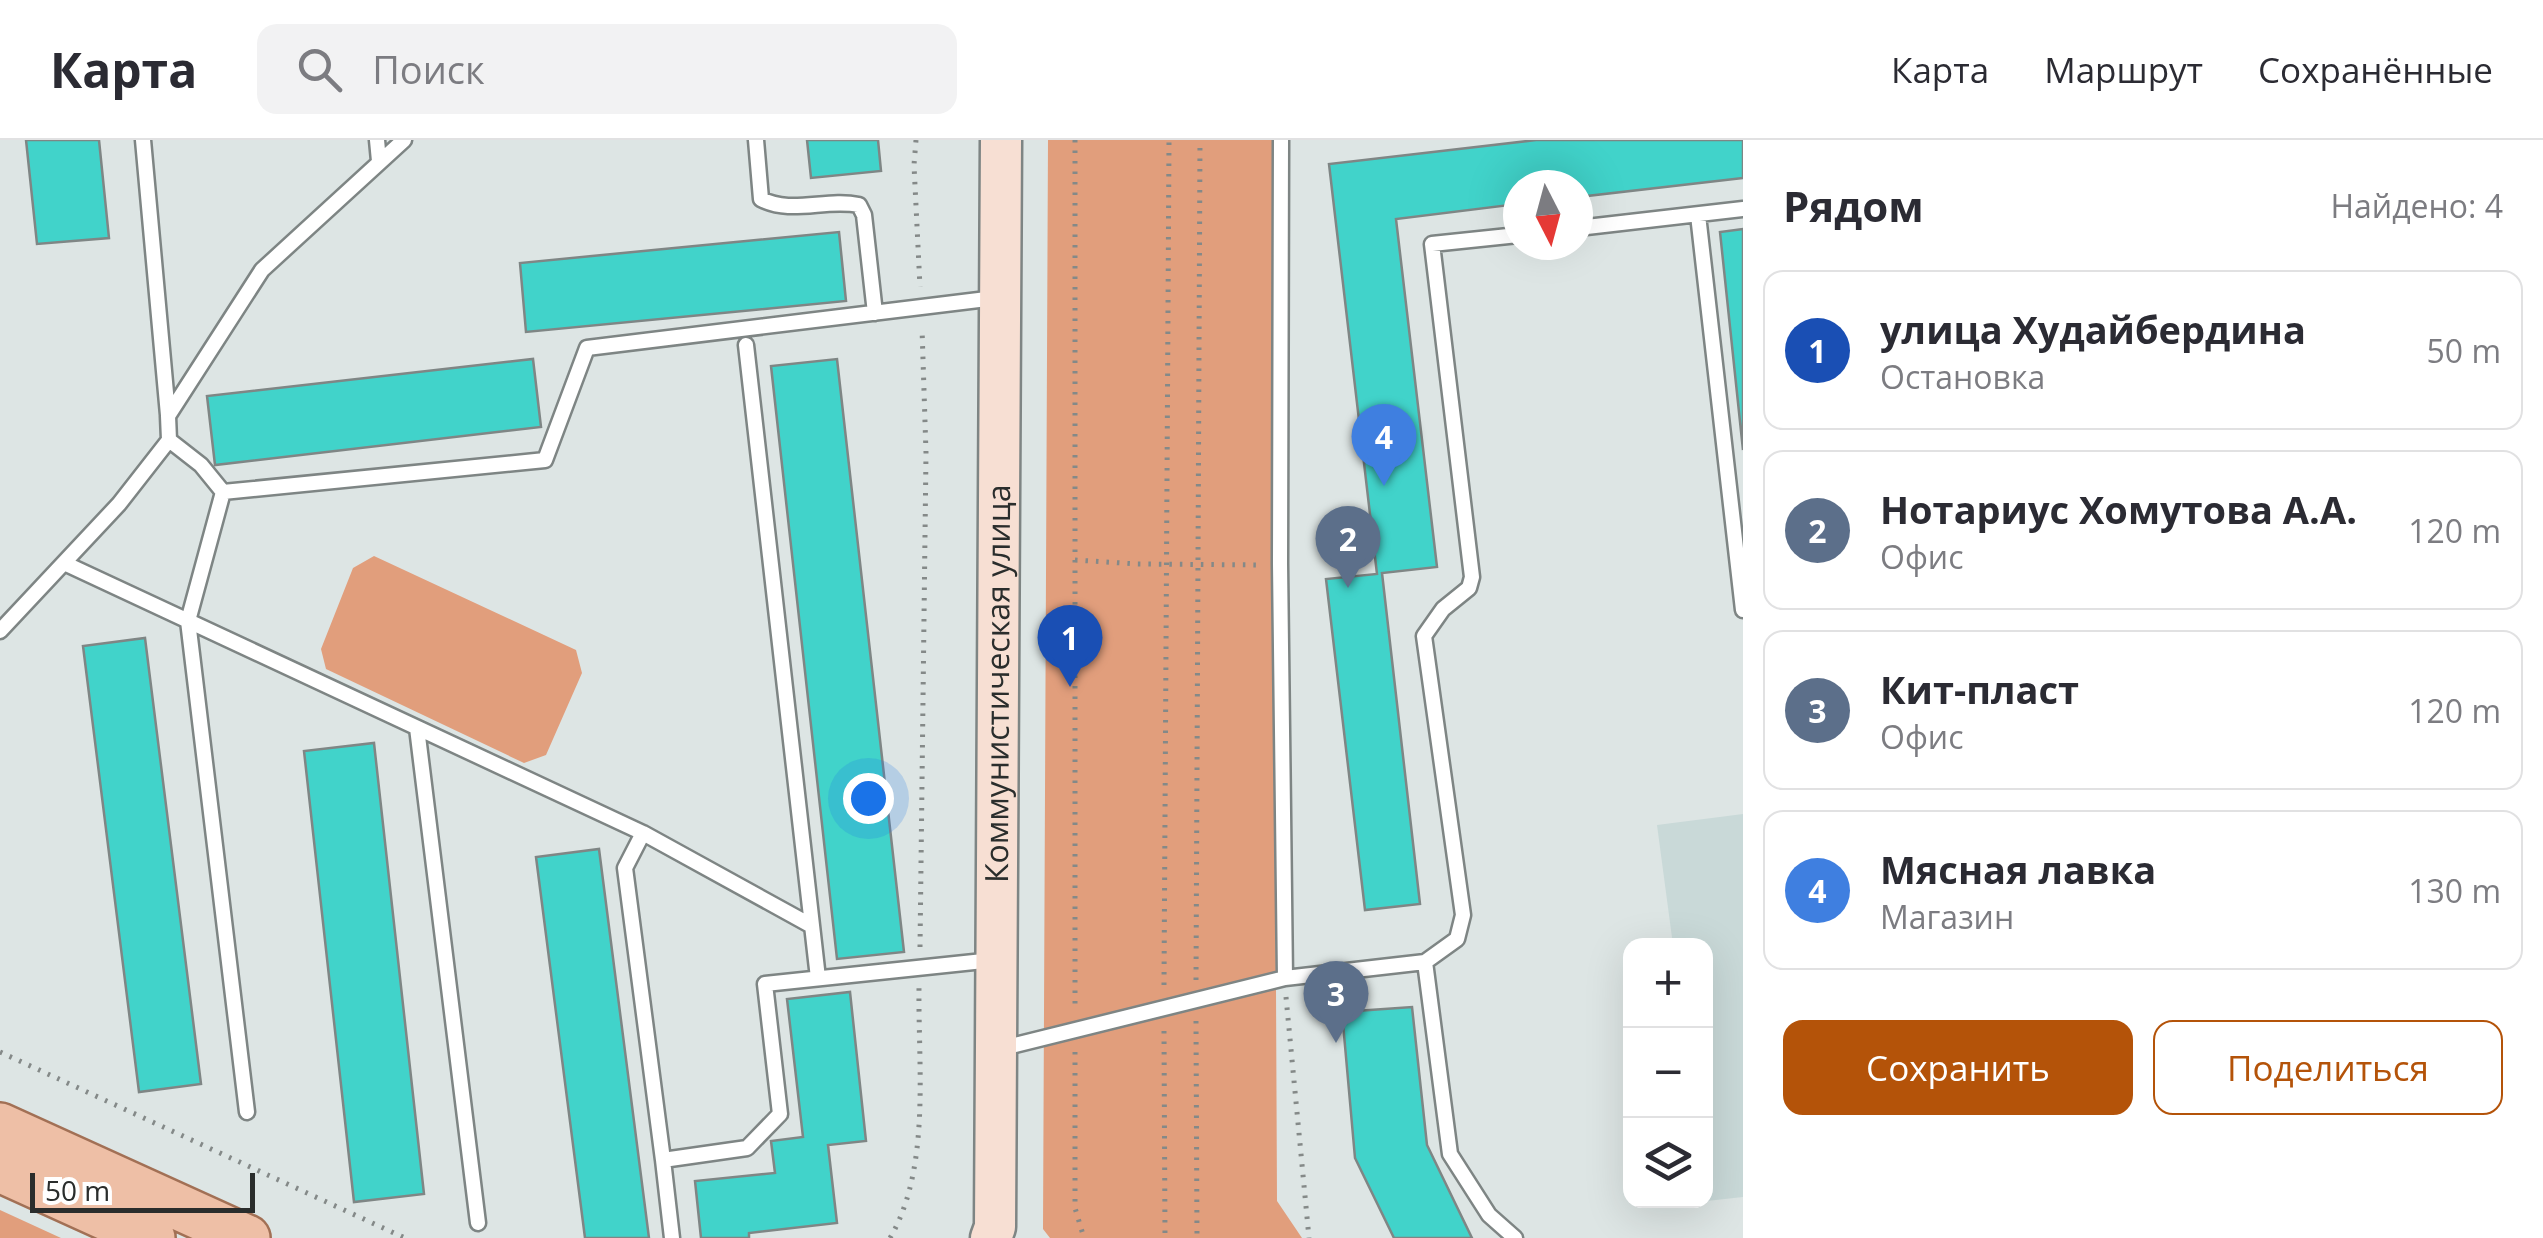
<!DOCTYPE html>
<html lang="ru">
<meta charset="utf-8">
<style>
:root{--surface:#fff;--page:#f2f2f3;--text:#2b2b33;--muted:#7c7c81;--line:#e1e1e2;--accent:#b45309}
body{margin:0;font-family:"Open Sans",sans-serif;background:var(--page);color:var(--text)}
.controls{position:absolute;right:30px;bottom:30px;display:grid;overflow:hidden;border-radius:20px;box-shadow:0 10px 40px #0002}
.controls button{width:90px;height:90px;display:grid;place-items:center;padding:0;border:0;border-bottom:2px solid var(--line);background:var(--surface);color:var(--text);font:50px sans-serif}
.compass{position:absolute;left:1503px;top:30px;width:90px;height:90px;border-radius:50%;background:var(--surface);box-shadow:0 10px 40px #0002;rotate:174deg}
.scale{position:absolute;left:30px;bottom:25px;width:225px;box-sizing:border-box;padding-left:10px;border:5px solid #2a2d2c;border-top:0;font-size:28px;line-height:35px;white-space:nowrap;color:#2a2d2c;-webkit-text-stroke:8px #fff;paint-order:stroke}
.you{position:absolute;left:868px;top:658px;width:35px;height:35px;margin:-25px;border:8px solid #fff;border-radius:50%;background:#1a73e8;box-shadow:0 0 0 15px #1a73e833}
.badge{display:grid;place-items:center;width:65px;height:65px;border-radius:50%;background:var(--accent);color:#fff;font-size:32px;font-weight:700}
.pin{position:absolute;translate:-50% -82px;filter:drop-shadow(0 2px 5px #0008)}
.pin::after{content:'';position:absolute;top:52px;width:35px;height:30px;background:inherit;clip-path:polygon(0 0,100% 0,50% 100%)}
.list{margin:0;padding:0;list-style:none}
h2{display:flex;justify-content:space-between;align-items:center;height:130px;margin:0;padding:0 40px;font-size:42px}
h2 small{font-size:32px;font-weight:400;color:var(--muted)}
.list li{display:grid;grid-template-columns:65px 1fr auto;gap:30px;align-items:center;box-sizing:border-box;height:160px;margin:0 20px 20px;padding:0 20px;border:2px solid var(--line);border-radius:20px}
.list b{display:block;font-size:38px;white-space:nowrap}
.list p{margin:0;font-size:32px;white-space:nowrap;color:var(--muted)}
.list em{font-size:32px;font-style:normal;color:var(--muted)}
.actions{display:flex;gap:20px;padding:30px 40px}
.actions a{flex:1;padding:22px 0;border:2px solid var(--accent);border-radius:20px;text-align:center;font-size:35px;color:var(--accent)}
.actions .main{background:var(--accent);color:#fff}
.icon{flex:none;width:55px;height:55px;fill:none;stroke:currentColor;stroke-width:2;stroke-linecap:round;stroke-linejoin:round}
.map{position:relative;flex:none;width:1743px;height:1098px;overflow:hidden}
header{display:flex;align-items:center;gap:60px;box-sizing:border-box;height:140px;padding:0 50px;background:var(--surface);border-bottom:2px solid var(--line)}
header strong{font-size:48px}
nav{display:flex;gap:55px;margin-inline-start:auto;font-size:35px}
.search{width:700px;height:90px;background:var(--page);display:flex;align-items:center;gap:25px;box-sizing:border-box;padding:0 35px;border-radius:20px;color:var(--muted);font-size:38px}
main{display:flex}
aside{flex:1;background:var(--surface)}
.map>svg:first-child{display:block}
.built{fill:#c9d9d8}
.green{fill:#e19e7c}
.building{fill:#41d3ca;stroke:#7f8685;stroke-width:2.5}
.lines{fill:none;stroke-linecap:round;stroke-linejoin:round}
.service-casing{stroke:#7e8584;stroke-width:19}
.secondary-casing{stroke:#7e8584;stroke-width:45}
.primary-casing{stroke:#a27055;stroke-width:50}
.path{stroke:#848988;stroke-width:5;stroke-dasharray:2.5 8;stroke-linecap:butt}
.service{stroke:#fff;stroke-width:14}
.secondary{stroke:#f7dfd3;stroke-width:40}
.primary{stroke:#eebfa6;stroke-width:45}
.labels{text-anchor:middle;stroke-width:10;stroke-linejoin:round;paint-order:stroke}
.street-label{font-size:32px;fill:#2a2d2c;stroke:#fff}
</style>
<header>
<strong>Карта</strong>
<div class="search"><svg class="icon" aria-label="search" viewBox="0 0 24 24"><circle cx="10" cy="10" r="6"/><path d="M15 15l6 6"/></svg>Поиск</div>
<nav><a>Карта</a><a>Маршрут</a><a>Сохранённые</a></nav>
</header>
<main>
<div class="map">
<svg width="1743" height="1098" viewBox="0 0 1743 1098">
<rect width="100%" height="100%" fill="#dde5e4"/>
<path class="built" d="M 1743,674 L 1743,1057 L 1707,1061 L 1706,806 L 1673,805 L 1657,685 Z"/>
<path class="green" d="M 1048,0 L 1272,0 L 1277,1061 L 1302,1098 L 1050,1098 L 1043,1089 Z
M 374,416 L 576,510 L 582,533 L 546,615 L 524,623 L 326,529 L 321,509 L 353,428 Z
M 0,1070 L 61,1098 L 0,1098 Z"/>
<path class="building" d="M 26,0 L 99,0 L 109,98 L 37,104 Z
M 807,0 L 878,0 L 881,31 L 811,38 Z
M 1536,0 L 1743,0 L 1743,38 L 1578,57 L 1578,45 L 1518,45 L 1518,64 L 1396,79 L 1437,427 L 1382,433 L 1420,764 L 1365,770 L 1326,439 L 1377,434 L 1329,24 Z
M 1743,89 L 1743,310 L 1720,92 Z
M 839,92 L 846,161 L 526,192 L 520,123 Z
M 533,219 L 541,287 L 215,325 L 207,256 Z
M 837,219 L 904,812 L 837,819 L 771,226 Z
M 145,498 L 201,944 L 139,952 L 83,506 Z
M 374,603 L 424,1054 L 354,1062 L 304,611 Z
M 599,709 L 649,1098 L 585,1098 L 536,717 Z
M 850,852 L 866,1001 L 828,1005 L 837,1083 L 749,1093 L 749,1098 L 701,1098 L 695,1041 L 775,1033 L 771,1001 L 803,997 L 787,859 Z
M 1412,867 L 1427,1005 L 1472,1098 L 1394,1098 L 1355,1018 L 1342,872 Z"/>
<g class="lines">
<defs>
<path id="service" d="M 143,0 L 168,275
M 377,0 L 379,21
M 756,0 L 761,59 C 791,75 826,58 859,65 L 864,75 L 875,173
M 1281,0 L 1280,424 L 1285,838
M 1698,75 L 1743,470
M 1578,88 L 1743,69
M 746,205 L 818,838
M 169,300 L 201,325 L 223,352 L 545,320 L 587,208 L 995,158
M 223,352 L 188,481 L 247,972
M 64,423 L 643,693 L 812,786
M 0,491 L 119,364 L 169,300 L 168,276 L 262,130 L 404,0
M 417,588 L 478,1083
M 643,693 L 625,728 L 663,1020
M 1425,822 L 1450,1014 L 1489,1075 L 1515,1098
M 999,909 L 1285,838 L 1425,822 L 1457,799 L 1463,775 L 1424,496 L 1443,469 L 1469,448 L 1472,437 L 1432,104 L 1518,95
M 672,1098 L 663,1020 L 747,1008 L 780,974 L 765,844 L 993,820"/>
<g id="secondary">
<path id="s1" d="M 991,1098 L 995,1087 L 1001,0"/>
</g>
<path id="primary" d="M 0,986 L 247,1098
M 0,1029 L 152,1098"/>
</defs>
<use href="#service" class="service-casing"/>
<use href="#secondary" class="secondary-casing"/>
<use href="#primary" class="primary-casing"/>
<path class="path" d="M 916,0 L 914,25 L 920,147
M 1075,0 L 1075,871
M 1075,420 L 1137,424 L 1262,425
M 920,807 L 926,313 L 922,188
M 1196,840 L 1200,0
M 1164,845 L 1169,0
M 1286,857 L 1309,1098
M 1196,881 L 1197,1098
M 1164,891 L 1165,1098
M 0,912 L 405,1098
M 1075,912 L 1075,1068 L 1084,1098
M 890,1098 C 931,1028 918,927 919,848"/>
<use href="#service" class="service"/>
<use href="#secondary" class="secondary"/>
<use href="#primary" class="primary"/>
</g>
<g class="labels">
<g class="street-label">
<text dy="11" stroke="none"><textPath href="#s1" startOffset="555">Коммунистическая улица</textPath></text>
</g>
</g>
</svg>
<div class="controls">
<button>+</button>
<button>−</button>
<button><svg class="icon" aria-label="layers" viewBox="0 0 24 24"><path d="M12 4l9 5-9 5-9-5zM3 14l9 5 9-5"/></svg></button>
</div>
<svg class="compass" viewBox="-18 -18 36 36"><path d="M0-13l5 13h-10z" fill="#e53935"/><path d="M0 13l5-13h-10z" fill="#7c7c81"/></svg>
<div class="scale">50 m</div>
<div class="you"></div>
<div class="pin badge" style="left:1070px;top:547px;background:#1a4fb4">1</div>
<div class="pin badge" style="left:1348px;top:448px;background:#5c6f8a">2</div>
<div class="pin badge" style="left:1336px;top:903px;background:#5c6f8a">3</div>
<div class="pin badge" style="left:1384px;top:346px;background:#3f7fe0">4</div>
</div>
<aside>
<h2>Рядом<small>Найдено: 4</small></h2>
<ul class="list">
<li><span class="badge" style="background:#1a4fb4">1</span><div><b>улица Худайбердина</b><p>Остановка</p></div><em>50 m</em></li>
<li><span class="badge" style="background:#5c6f8a">2</span><div><b>Нотариус Хомутова А.А.</b><p>Офис</p></div><em>120 m</em></li>
<li><span class="badge" style="background:#5c6f8a">3</span><div><b>Кит-пласт</b><p>Офис</p></div><em>120 m</em></li>
<li><span class="badge" style="background:#3f7fe0">4</span><div><b>Мясная лавка</b><p>Магазин</p></div><em>130 m</em></li>
</ul>
<div class="actions"><a class="main">Сохранить</a><a>Поделиться</a></div>
</aside>
</main>
